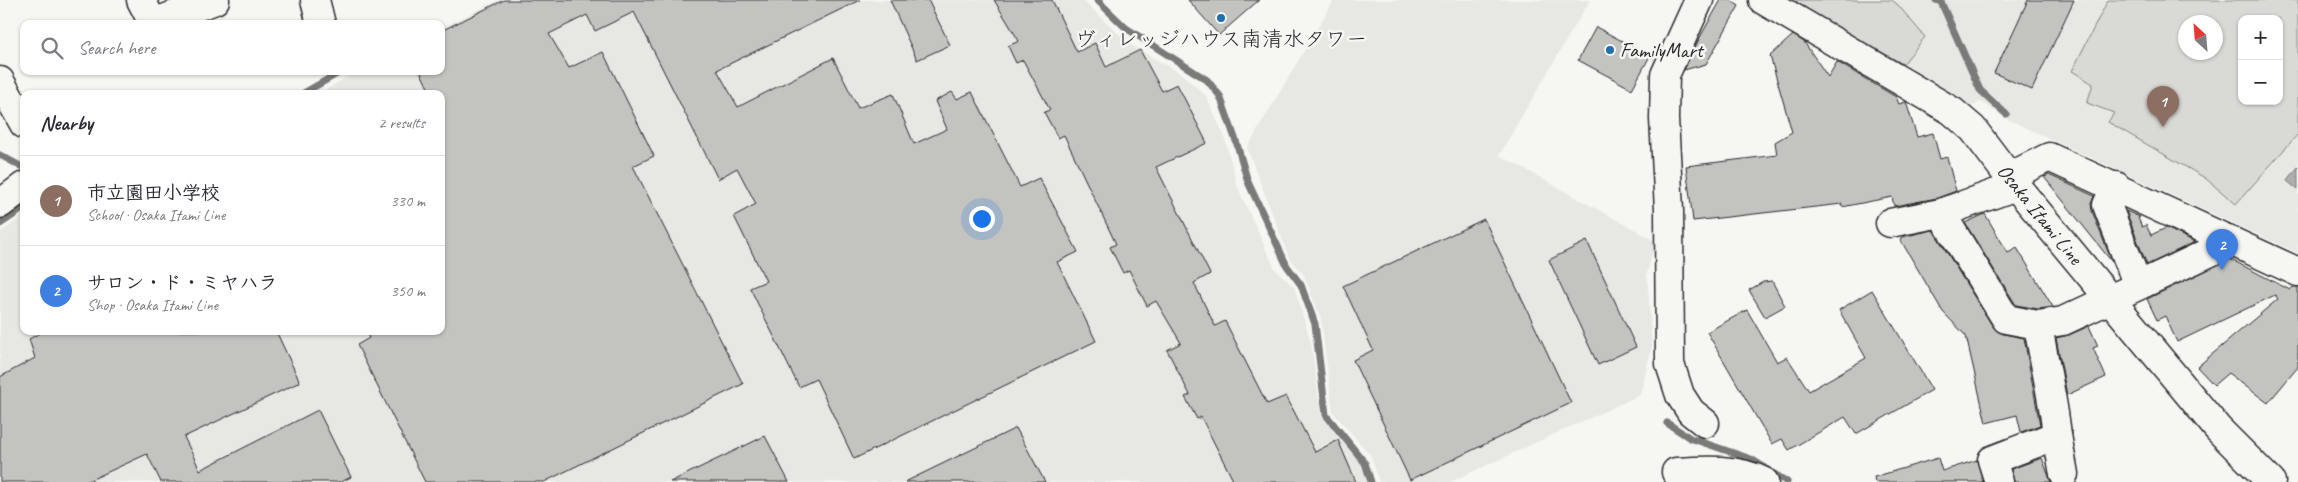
<!DOCTYPE html>
<meta charset="utf-8">
<style>
:root{--surface:#fff;--page:#f7f7f7;--text:#2b2b33;--muted:#7c7c81;--line:#e1e1e2;--accent:#111827}
body{margin:0;font-family:Caveat,"Klee One",sans-serif;background:var(--page);color:var(--text)}
.controls{position:absolute;right:15px;top:15px;display:grid;overflow:hidden;border-radius:10px;box-shadow:0 1px 4px #0004}
.controls button{width:45px;height:45px;display:grid;place-items:center;padding:0;border:0;border-bottom:1px solid var(--line);background:var(--surface);color:var(--text);font:25px sans-serif}
.compass{position:absolute;left:2178px;top:15px;width:45px;height:45px;border-radius:50%;background:var(--surface);box-shadow:0 1px 4px #0004;rotate:334deg}
.you{position:absolute;left:981px;top:218px;width:18px;height:18px;margin:-12px;border:4px solid #fff;border-radius:50%;background:#1a73e8;box-shadow:0 0 0 8px #1a73e833}
.badge{display:grid;place-items:center;width:32px;height:32px;border-radius:50%;background:var(--accent);color:#fff;font-size:16px;font-weight:700}
.pin{position:absolute;translate:-50% -41px;filter:drop-shadow(0 1px 2px #0008)}
.pin::after{content:'';position:absolute;top:26px;width:18px;height:15px;background:inherit;clip-path:polygon(0 0,100% 0,50% 100%)}
.list{margin:0;padding:0;list-style:none}
h2{display:flex;justify-content:space-between;align-items:center;height:65px;margin:0;padding:0 20px;font-size:21px}
h2 small{font-size:16px;font-weight:400;color:var(--muted)}
.list li{display:grid;grid-template-columns:32px 1fr auto;gap:15px;align-items:center;box-sizing:border-box;height:90px;padding:0 20px;border-top:1px solid var(--line)}
.list b{display:block;font-size:19px;white-space:nowrap}
.list p{margin:0;font-size:16px;white-space:nowrap;color:var(--muted)}
.list em{font-size:16px;font-style:normal;color:var(--muted)}
.icon{flex:none;width:28px;height:28px;fill:none;stroke:currentColor;stroke-width:2;stroke-linecap:round;stroke-linejoin:round}
.map{position:relative;flex:none;width:2298px;height:482px;overflow:hidden}
.search{position:absolute;background:var(--surface);box-shadow:0 1px 4px #0004;left:20px;top:20px;width:425px;height:55px;display:flex;align-items:center;gap:12px;box-sizing:border-box;padding:0 18px;border-radius:10px;color:var(--muted);font-size:19px}
.panel{position:absolute;background:var(--surface);box-shadow:0 1px 4px #0004;left:20px;top:90px;width:425px;height:245px;border-radius:10px}
.map>svg:first-child{display:block}
.built{fill:#e7e7e3;fill-rule:evenodd}
.green{fill:#d9d9d5;stroke:#828280;fill-rule:evenodd}
.water{fill:#aeaeab;stroke:#7a7a78}
.lines{fill:none;stroke-linecap:round;stroke-linejoin:round}
.stream{stroke:#7a7a78;stroke-width:7}
.building{fill:#c3c3c0;stroke:#2b2b2b}
.minor-casing{stroke:#2b2b2b;stroke-width:31}
.major-casing{stroke:#2b2b2b;stroke-width:31}
.minor{stroke:#f6f6f2;stroke-width:28}
.major{stroke:#f6f6f2;stroke-width:28}
.poi-dot{fill:#1f6fb2;stroke:#f6f6f2;stroke-width:2}
.labels{text-anchor:middle;stroke-width:5;stroke-linejoin:round;paint-order:stroke}
.poi-label{font-size:21px;fill:#2b2b2b;stroke:#f6f6f2}
.street-label{font-size:21px;fill:#2b2b2b;stroke:#f6f6f2}
</style>
<div class="map">
<svg width="2298" height="482" viewBox="0 0 2298 482">
<rect width="100%" height="100%" fill="#f6f6f2"/>
<filter id="ink" filterUnits="userSpaceOnUse"><feTurbulence type="fractalNoise" baseFrequency=".02" numOctaves="2"/><feDisplacementMap in="SourceGraphic" scale="10" xChannelSelector="R" yChannelSelector="G"/><feConvolveMatrix kernelMatrix="1 2 1 2 8 2 1 2 1" color-interpolation-filters="sRGB"/></filter>
<g filter="url(#ink)">
<path class="built" d="M 499,0 L 1082,0 L 1131,45 L 1182,74 L 1206,96 L 1224,136 L 1238,188 L 1275,269 L 1294,287 L 1311,343 L 1321,416 L 1361,464 L 1367,482 L 0,482 L 0,233 L 24,215 L 24,331 L 441,331 L 441,94 L 319,94 L 357,71 L 441,71 L 441,28 Z
M 1334,0 L 1590,0 L 1499,155 L 1655,241 L 1647,274 L 1652,346 L 1640,395 L 1450,482 L 1379,482 L 1371,456 L 1333,412 L 1321,319 L 1304,275 L 1289,257 L 1247,148 Z
M 1785,0 L 2298,0 L 2298,253 L 2005,118 L 1981,102 L 1969,108 ZM 2242,19 L 2279,19 L 2279,101 L 2242,101 ZM 2186,22 L 2216,22 L 2216,52 L 2186,52 Z"/>
<path class="green" d="M 1796,0 L 1892,0 L 1898,5 L 1925,37 L 1903,64 L 1799,6 Z
M 2108,0 L 2298,0 L 2298,134 L 2236,204 L 2205,178 L 2108,122 L 2114,113 L 2087,103 L 2093,84 L 2072,71 ZM 2242,19 L 2279,19 L 2279,101 L 2242,101 ZM 2186,22 L 2216,22 L 2216,52 L 2186,52 Z"/>
<path class="water" d="M 2298,167 L 2298,190 L 2287,181 Z"/>
<g class="lines">
<path class="stream" d="M 1097,0 L 1126,28 L 1207,80 L 1220,96 L 1236,141 L 1248,182 L 1287,266 L 1301,285 L 1315,324 L 1326,415 L 1365,463 L 1371,482
M 1936,0 L 1941,2 L 1980,90 L 2006,114
M 302,94 L 342,71
M 0,155 L 24,168
M 0,224 L 24,208
M 1667,423 L 1690,438 L 1751,459 L 1787,482"/>
</g>
<path class="building" d="M 504,0 L 860,0 L 717,70 L 738,107 L 833,58 L 858,108 L 893,94 L 914,144 L 947,129 L 935,101 L 952,92 L 957,99 L 972,92 L 1020,187 L 1039,178 L 1078,252 L 1057,262 L 1096,341 L 854,459 L 816,379 L 799,387 L 750,288 L 766,281 L 734,216 L 756,204 L 737,168 L 718,179 L 634,12 L 595,31 L 587,15 L 549,34 L 569,68 L 603,52 L 654,156 L 633,166 L 743,384 L 544,482 L 425,482 L 357,345 L 369,338 L 366,331 L 441,331 L 441,94 L 431,94 L 420,71 L 441,71 L 441,31 Z
M 890,0 L 928,0 L 950,45 L 917,60 Z
M 994,0 L 1052,0 L 1077,52 L 1095,43 L 1106,67 L 1140,50 L 1162,91 L 1177,84 L 1207,143 L 1156,167 L 1210,274 L 1194,283 L 1215,326 L 1225,321 L 1267,404 L 1286,396 L 1315,452 L 1338,440 L 1356,482 L 1234,482 L 1201,417 L 1197,419 L 1185,397 L 1190,395 L 1167,350 L 1181,343 L 1156,301 L 1147,306 L 1129,270 L 1123,273 L 1110,247 L 1116,244 L 1064,135 L 1058,138 L 1044,112 L 1050,110 L 1023,60 L 1016,63 L 1008,46 L 1019,41 Z
M 1188,0 L 1259,0 L 1219,35 Z
M 1721,0 L 1730,0 L 1739,6 L 1706,64 L 1684,70 L 1699,39 Z
M 2028,0 L 2074,0 L 2032,90 L 1994,73 Z
M 1596,27 L 1650,56 L 1632,89 L 1578,60 Z
M 1793,35 L 1804,42 L 1828,77 L 1837,62 L 1896,97 L 1899,104 L 1906,102 L 1917,137 L 1933,133 L 1940,159 L 1947,157 L 1956,191 L 1937,198 L 1894,206 L 1892,197 L 1842,207 L 1842,204 L 1693,221 L 1686,166 L 1777,155 L 1775,142 L 1792,132 L 1770,56 Z
M 2049,175 L 2094,196 L 2091,204 L 2092,211 L 2112,262 L 2044,177 Z
M 2126,211 L 2140,217 L 2138,218 L 2142,227 L 2146,225 L 2151,235 L 2166,228 L 2195,242 L 2147,265 Z
M 1985,214 L 2008,253 L 2017,248 L 2053,307 L 2038,309 L 2016,305 L 1965,223 Z
M 1484,219 L 1571,403 L 1410,480 L 1353,360 L 1373,350 L 1343,286 Z
M 1933,230 L 1993,327 L 2003,334 L 2024,338 L 2040,425 L 2021,432 L 2017,415 L 1986,423 L 1966,336 L 1943,312 L 1900,239 L 1902,237 Z
M 1587,241 L 1636,347 L 1598,365 L 1549,260 Z
M 2230,259 L 2290,290 L 2293,287 L 2298,287 L 2298,367 L 2268,403 L 2228,373 L 2214,385 L 2197,367 L 2278,299 L 2275,295 L 2177,342 L 2165,316 L 2157,320 L 2147,299 Z
M 1772,281 L 1785,306 L 1765,317 L 1749,290 L 1763,282 Z
M 1872,290 L 1932,390 L 1856,434 L 1845,417 L 1789,450 L 1782,439 L 1772,444 L 1707,332 L 1747,310 L 1777,362 L 1787,357 L 1809,391 L 1866,358 L 1839,310 Z
M 2089,326 L 2098,346 L 2093,348 L 2106,377 L 2067,395 L 2056,338 L 2069,335 Z
M 44,331 L 276,331 L 300,382 L 184,437 L 200,470 L 318,410 L 351,477 L 341,482 L 161,482 L 147,454 L 86,482 L 0,482 L 0,377 L 35,358 L 29,339 Z
M 1016,428 L 1045,482 L 905,482 Z
M 765,436 L 789,482 L 670,482 Z
M 1938,458 L 1942,471 L 1977,460 L 1983,482 L 1875,482 L 1874,477 Z
M 2042,458 L 2051,482 L 2014,482 L 2011,469 Z"/>
<g class="lines">
<defs>
<path id="minor" d="M 141,0 L 153,23 L 215,0
M 315,0 L 321,24
M 1699,0 L 1665,75 L 1664,119 L 1669,210 L 1670,364 L 1680,395 L 1691,412 L 1705,423
M 0,81 L 24,124
M 2009,177 L 2049,157 L 2298,272
M 2116,186 L 2107,205 L 2138,286
M 0,204 L 24,186
M 1941,213 L 2006,319 L 2038,325 L 2063,321 L 2221,247 L 2228,239
M 1890,223 L 1941,213 L 2016,186
M 2038,325 C 2044,362 2053,398 2057,435
M 1676,472 C 1706,470 1737,468 1764,482
M 1999,482 L 1992,460 L 2057,435 L 2064,474"/>
<path id="major" d="M 1763,0 L 1952,111 L 1973,129 L 2016,186 L 2218,429 L 2271,482"/>
</defs>
<use href="#minor" class="minor-casing"/>
<use href="#major" class="major-casing"/>
<use href="#minor" class="minor"/>
<use href="#major" class="major"/>
</g>
</g>
<g class="poi-dot">
<circle cx="1221" cy="18" r="5"/>
<circle cx="1610" cy="50" r="5"/>
</g>
<g class="labels">
<g class="poi-label">
<text x="1221" y="46">ヴィレッジハウス南清水タワー</text>
<text x="1620" y="57" text-anchor="start">FamilyMart</text>
</g>
<g class="street-label">
<text transform="translate(2040 214) rotate(51)" y="7">Osaka Itami Line</text>
</g>
</g>
</svg>
<div class="controls">
<button>+</button>
<button>−</button>
</div>
<svg class="compass" viewBox="-18 -18 36 36"><path d="M0-13l5 13h-10z" fill="#e53935"/><path d="M0 13l5-13h-10z" fill="#7c7c81"/></svg>
<div class="you"></div>
<div class="pin badge" style="left:2163px;top:127px;background:#8d6e63">1</div>
<div class="pin badge" style="left:2222px;top:270px;background:#3f7fe0">2</div>
<div class="search"><svg class="icon" aria-label="search" viewBox="0 0 24 24"><circle cx="10" cy="10" r="6"/><path d="M15 15l6 6"/></svg>Search here</div>
<section class="panel">
<h2>Nearby<small>2 results</small></h2>
<ul class="list">
<li><span class="badge" style="background:#8d6e63">1</span><div><b>市立園田小学校</b><p>School · Osaka Itami Line</p></div><em>330 m</em></li>
<li><span class="badge" style="background:#3f7fe0">2</span><div><b>サロン・ド・ミヤハラ</b><p>Shop · Osaka Itami Line</p></div><em>350 m</em></li>
</ul>
</section>
</div>
